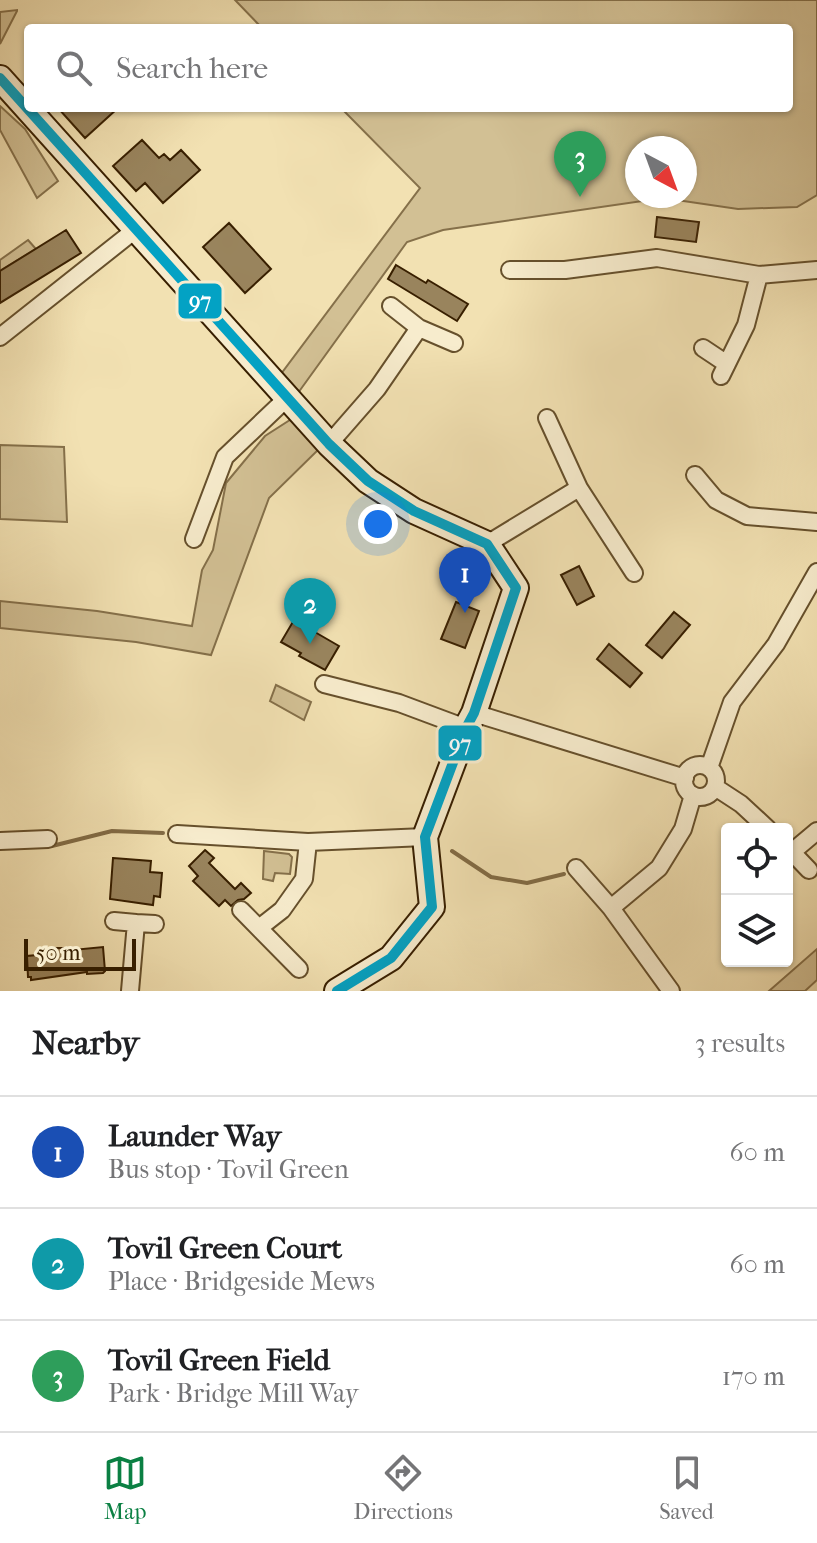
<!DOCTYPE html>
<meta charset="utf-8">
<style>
:root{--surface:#fff;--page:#f2f2f2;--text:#202124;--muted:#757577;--line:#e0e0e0;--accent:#0b8043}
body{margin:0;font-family:"IM FELL French Canon",serif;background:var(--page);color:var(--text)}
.controls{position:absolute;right:24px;bottom:24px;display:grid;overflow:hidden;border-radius:8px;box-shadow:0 2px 6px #0004}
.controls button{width:72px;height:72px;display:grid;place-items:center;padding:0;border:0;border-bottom:2px solid var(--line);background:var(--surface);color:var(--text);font:40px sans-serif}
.compass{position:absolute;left:625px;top:136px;width:72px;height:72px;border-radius:50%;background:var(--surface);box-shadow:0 2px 6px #0004;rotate:139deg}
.scale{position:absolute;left:24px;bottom:20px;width:112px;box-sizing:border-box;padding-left:8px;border:4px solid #381f00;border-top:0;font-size:22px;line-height:28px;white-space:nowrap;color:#381f00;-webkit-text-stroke:6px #f7eccd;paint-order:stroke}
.you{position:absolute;left:378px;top:524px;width:28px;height:28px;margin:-20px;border:6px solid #fff;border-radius:50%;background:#1a73e8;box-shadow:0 0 0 12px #1a73e833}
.badge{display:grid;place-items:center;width:52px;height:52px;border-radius:50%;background:var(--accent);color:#fff;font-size:26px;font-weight:700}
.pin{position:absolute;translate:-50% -66px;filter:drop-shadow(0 2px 4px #0008)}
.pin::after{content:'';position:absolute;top:42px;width:28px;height:24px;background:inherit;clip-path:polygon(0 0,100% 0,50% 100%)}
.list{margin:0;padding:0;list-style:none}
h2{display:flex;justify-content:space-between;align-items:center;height:104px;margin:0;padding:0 32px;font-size:34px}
h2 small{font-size:26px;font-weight:400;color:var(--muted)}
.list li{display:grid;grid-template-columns:52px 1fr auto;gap:24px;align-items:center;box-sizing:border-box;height:112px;padding:0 32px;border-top:2px solid var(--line)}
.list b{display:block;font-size:30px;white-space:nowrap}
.list p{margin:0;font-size:26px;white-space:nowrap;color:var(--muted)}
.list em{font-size:26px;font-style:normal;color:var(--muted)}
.icon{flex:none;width:44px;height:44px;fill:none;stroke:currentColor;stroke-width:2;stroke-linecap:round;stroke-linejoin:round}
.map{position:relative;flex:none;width:817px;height:991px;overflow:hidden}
.search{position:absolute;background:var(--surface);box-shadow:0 2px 6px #0004;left:24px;right:24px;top:24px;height:88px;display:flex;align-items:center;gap:20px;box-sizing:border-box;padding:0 28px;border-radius:8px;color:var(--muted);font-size:30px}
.sheet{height:440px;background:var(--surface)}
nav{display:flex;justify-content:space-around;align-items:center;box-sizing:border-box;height:112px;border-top:2px solid var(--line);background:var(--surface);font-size:22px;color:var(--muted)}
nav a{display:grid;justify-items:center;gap:4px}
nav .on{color:var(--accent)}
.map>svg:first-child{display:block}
.green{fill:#d2c094;stroke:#85704a;stroke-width:2;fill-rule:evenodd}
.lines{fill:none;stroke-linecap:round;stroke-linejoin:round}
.stream{stroke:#826c46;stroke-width:4}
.building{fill:#99845d;stroke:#381f00;stroke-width:2}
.street-casing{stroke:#66502c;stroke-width:20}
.secondary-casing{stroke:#381f00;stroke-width:28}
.street{stroke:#f7eccd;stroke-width:16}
.secondary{stroke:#f7eccd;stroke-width:24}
.bus-1-casing{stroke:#f7eccd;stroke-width:16}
.bus-1{stroke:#03a2c4;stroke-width:10}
.line-badge{stroke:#f7eccd;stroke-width:3}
.badge-label{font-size:22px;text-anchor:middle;font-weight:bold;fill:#fff}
</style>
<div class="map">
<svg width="817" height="991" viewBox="0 0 817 991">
<rect width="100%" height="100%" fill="#f2e1b2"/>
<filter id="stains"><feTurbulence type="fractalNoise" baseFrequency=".0025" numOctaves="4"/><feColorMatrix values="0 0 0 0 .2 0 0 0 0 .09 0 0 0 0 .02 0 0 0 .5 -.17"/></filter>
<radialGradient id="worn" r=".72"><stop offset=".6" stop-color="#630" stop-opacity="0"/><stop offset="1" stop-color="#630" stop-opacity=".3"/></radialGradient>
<path class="green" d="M 235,0 L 817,0 L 817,195 L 797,207 L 738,209 L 663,198 L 443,230 L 407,242 L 298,393 L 281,374 L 420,188 L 341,108 L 789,108 L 789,28 L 262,28 ZM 637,148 L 685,148 L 685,196 L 637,196 Z
M 17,10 L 17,11 L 0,44 L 0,12 Z
M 0,106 L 25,129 L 58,181 L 37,198 L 0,130 Z
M 28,240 L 36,249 L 0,271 L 0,260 Z
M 293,418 L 320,448 L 269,498 L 211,655 L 136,642 L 0,628 L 0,601 L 97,611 L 192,626 L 202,570 L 213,550 L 226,483 L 265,436 Z
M 0,445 L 64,447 L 67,522 L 0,519 Z
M 276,685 L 311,702 L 304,720 L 270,701 Z
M 264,851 L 289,854 L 292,857 L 290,874 L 275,873 L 273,881 L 263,879 Z
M 817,949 L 817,980 L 805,991 L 769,991 Z"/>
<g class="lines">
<path class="stream" d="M 52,846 L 112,831 L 163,833
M 452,851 L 491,877 L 527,883 L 564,874"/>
</g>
<path class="building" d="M 58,108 L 118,108 L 85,138 Z
M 142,140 L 159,158 L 164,154 L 170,160 L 181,150 L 200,170 L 163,203 L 145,183 L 136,191 L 113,166 Z
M 657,217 L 699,222 L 696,242 L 655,237 Z
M 229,223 L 271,269 L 245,293 L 203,247 Z
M 66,230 L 81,253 L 0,303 L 0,271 Z
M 396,265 L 426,283 L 428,280 L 468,304 L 457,321 L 388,279 Z
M 579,566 L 594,596 L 577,605 L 561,575 Z
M 456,602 L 479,611 L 465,648 L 441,639 Z
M 674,612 L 690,625 L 662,658 L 646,645 Z
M 294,620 L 339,646 L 325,670 L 299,656 L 301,653 L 281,642 Z
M 609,644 L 642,673 L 630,687 L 597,659 Z
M 205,850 L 214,858 L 209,863 L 235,889 L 241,883 L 251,893 L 244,899 L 238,900 L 231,906 L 225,900 L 219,906 L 193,881 L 198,876 L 189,866 Z
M 113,858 L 151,861 L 150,872 L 162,873 L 160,897 L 154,896 L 153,905 L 110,899 Z
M 103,947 L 105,971 L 103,973 L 87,974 L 87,972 L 31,980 L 31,977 L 28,977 L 27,956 L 37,955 L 37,951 L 54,948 L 71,948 L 73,950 Z"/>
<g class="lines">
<defs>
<path id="street" d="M 510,270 L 565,270 L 657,258 L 759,275 L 817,270
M 391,306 L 419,328 L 454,343
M 0,337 L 135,230
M 703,348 L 727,364
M 721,376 L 746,325 L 759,275
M 547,418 L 579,488 L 634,573
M 329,444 L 377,389 L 419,328
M 695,475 L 716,500 L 747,516 L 817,522
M 194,539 L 225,457 L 287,398
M 487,544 L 579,488
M 324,684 L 399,703 L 466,728
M 474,713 L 685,778
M684 781a16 16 0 1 1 32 0a16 16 0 1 1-32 0Z
M 709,768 L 732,702 L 776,644 L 817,572
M 715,787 L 741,804 L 768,829
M 177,834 L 308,842 L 425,837
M 0,841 L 48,839
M 787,847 L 809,870
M 792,852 L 817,831
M 576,868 L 611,908 L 671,991
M 611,908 L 659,868 L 683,829 L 693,795
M 241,910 L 299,969
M 114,921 L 136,923 L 130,991
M 136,923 L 155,924
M 259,928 L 282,910 L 304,879 L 308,842"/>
<path id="secondary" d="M 0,78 L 329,444 L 368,481 L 414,511 L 487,544 L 516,588 L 474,713 L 466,728 L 425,837 L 432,907 L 391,958 L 337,991"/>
</defs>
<use href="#street" class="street-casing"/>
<use href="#secondary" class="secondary-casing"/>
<use href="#street" class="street"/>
<use href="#secondary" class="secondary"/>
<defs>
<path id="bus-1" d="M 0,78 L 329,444 L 368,481 L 414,511 L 487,544 L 516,588 L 474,713 L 466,728 L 425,837 L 432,907 L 391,958 L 337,991"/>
</defs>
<use href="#bus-1" class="bus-1-casing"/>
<use href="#bus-1" class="bus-1"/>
</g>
<g class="line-badge">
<rect x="177" y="282" width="46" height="38" rx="8" fill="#03a2c4"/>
<rect x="437" y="724" width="46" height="38" rx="8" fill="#03a2c4"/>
</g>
<g class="badge-label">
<text x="200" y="308">97</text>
<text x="460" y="751">97</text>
</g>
<rect width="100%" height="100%" filter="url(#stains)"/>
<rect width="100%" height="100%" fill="url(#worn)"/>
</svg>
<div class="controls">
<button><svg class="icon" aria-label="locate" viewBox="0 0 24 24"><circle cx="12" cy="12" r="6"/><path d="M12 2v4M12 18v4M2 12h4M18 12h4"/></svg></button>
<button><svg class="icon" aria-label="layers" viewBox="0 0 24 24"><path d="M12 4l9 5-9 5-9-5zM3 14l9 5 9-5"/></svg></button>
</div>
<svg class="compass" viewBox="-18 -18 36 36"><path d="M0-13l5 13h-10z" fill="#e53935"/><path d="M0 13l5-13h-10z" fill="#757577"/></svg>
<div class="scale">50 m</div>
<div class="you"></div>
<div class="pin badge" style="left:465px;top:613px;background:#1a4fb4">1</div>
<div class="pin badge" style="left:310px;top:644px;background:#0f9aa8">2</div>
<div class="pin badge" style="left:580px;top:197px;background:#2e9e5b">3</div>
<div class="search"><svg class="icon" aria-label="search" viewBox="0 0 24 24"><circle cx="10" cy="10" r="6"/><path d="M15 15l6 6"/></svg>Search here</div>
</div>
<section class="sheet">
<h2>Nearby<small>3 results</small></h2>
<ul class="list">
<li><span class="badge" style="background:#1a4fb4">1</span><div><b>Launder Way</b><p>Bus stop · Tovil Green</p></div><em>60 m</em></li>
<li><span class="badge" style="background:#0f9aa8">2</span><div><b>Tovil Green Court</b><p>Place · Bridgeside Mews</p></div><em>60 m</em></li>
<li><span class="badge" style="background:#2e9e5b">3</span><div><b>Tovil Green Field</b><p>Park · Bridge Mill Way</p></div><em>170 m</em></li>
</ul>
</section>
<nav>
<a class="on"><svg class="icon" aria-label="map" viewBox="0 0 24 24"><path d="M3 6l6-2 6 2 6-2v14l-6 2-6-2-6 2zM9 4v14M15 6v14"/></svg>Map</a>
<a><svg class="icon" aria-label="directions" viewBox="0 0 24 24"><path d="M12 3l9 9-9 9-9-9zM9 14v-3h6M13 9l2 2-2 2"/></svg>Directions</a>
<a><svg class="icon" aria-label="saved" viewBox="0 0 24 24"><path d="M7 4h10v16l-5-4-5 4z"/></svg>Saved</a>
</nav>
